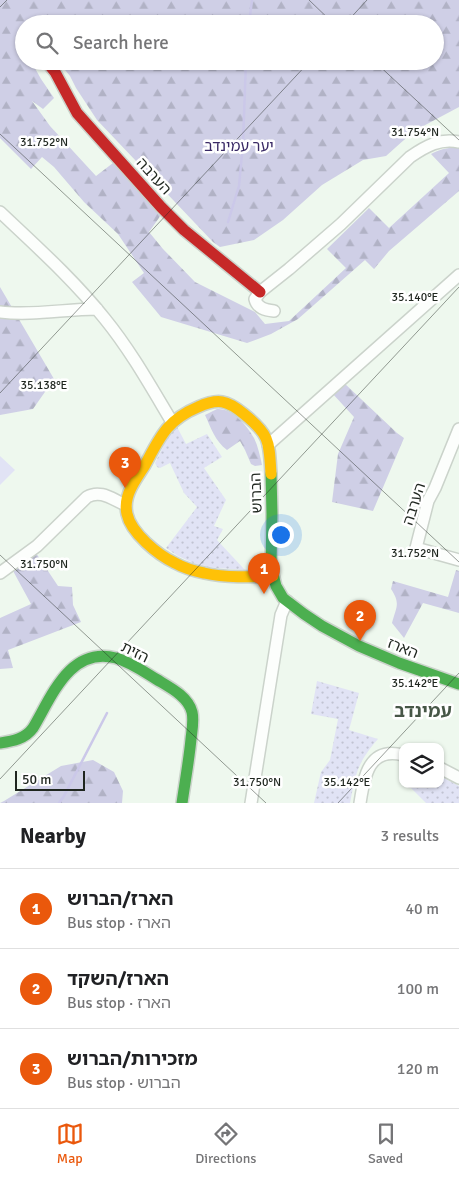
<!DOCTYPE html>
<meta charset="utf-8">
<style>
:root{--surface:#fff;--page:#f6f6f6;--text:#202124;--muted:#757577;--line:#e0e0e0;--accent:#ea580c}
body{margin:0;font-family:Signika,"Noto Sans Hebrew",sans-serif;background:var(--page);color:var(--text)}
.controls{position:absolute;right:15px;bottom:15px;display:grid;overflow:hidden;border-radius:10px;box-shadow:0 1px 4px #0004}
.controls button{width:45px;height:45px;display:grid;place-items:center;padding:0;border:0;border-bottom:1px solid var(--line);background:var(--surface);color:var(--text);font:25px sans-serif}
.scale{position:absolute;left:15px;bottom:12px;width:70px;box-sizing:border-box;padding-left:5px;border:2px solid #1f261f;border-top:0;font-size:14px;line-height:18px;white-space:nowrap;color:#1f261f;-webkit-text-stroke:4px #fff;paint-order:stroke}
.you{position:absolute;left:280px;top:534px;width:18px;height:18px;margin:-12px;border:4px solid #fff;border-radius:50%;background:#1a73e8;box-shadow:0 0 0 8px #1a73e833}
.badge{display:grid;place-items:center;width:32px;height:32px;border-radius:50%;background:var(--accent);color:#fff;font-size:16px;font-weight:700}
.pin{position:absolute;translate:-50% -41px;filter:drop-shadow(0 1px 2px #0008)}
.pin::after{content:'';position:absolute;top:26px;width:18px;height:15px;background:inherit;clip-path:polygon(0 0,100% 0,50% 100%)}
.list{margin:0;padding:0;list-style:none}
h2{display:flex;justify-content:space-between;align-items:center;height:65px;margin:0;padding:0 20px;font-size:21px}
h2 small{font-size:16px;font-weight:400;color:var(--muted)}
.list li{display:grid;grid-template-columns:32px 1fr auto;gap:15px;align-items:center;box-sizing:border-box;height:80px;padding:0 20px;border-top:1px solid var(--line)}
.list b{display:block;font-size:19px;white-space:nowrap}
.list p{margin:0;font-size:16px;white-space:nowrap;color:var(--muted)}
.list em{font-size:16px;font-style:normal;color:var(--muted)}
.icon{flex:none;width:28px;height:28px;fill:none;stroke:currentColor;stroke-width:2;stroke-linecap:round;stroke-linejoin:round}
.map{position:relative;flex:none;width:459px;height:803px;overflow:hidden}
.search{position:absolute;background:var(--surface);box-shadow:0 1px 4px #0004;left:15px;right:15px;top:15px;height:55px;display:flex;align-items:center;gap:12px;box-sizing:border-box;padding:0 18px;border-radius:28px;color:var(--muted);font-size:19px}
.sheet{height:305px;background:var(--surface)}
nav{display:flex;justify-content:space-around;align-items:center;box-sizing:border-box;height:70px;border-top:1px solid var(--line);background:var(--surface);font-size:14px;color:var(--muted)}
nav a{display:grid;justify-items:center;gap:2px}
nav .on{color:var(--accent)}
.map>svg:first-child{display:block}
.grass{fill:url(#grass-dots)}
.forest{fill:url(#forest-firs)}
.pitch{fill:#e1e3f5}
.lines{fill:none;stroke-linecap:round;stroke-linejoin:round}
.stream{stroke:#cbc8e9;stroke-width:2.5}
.street-casing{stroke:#cbd3cb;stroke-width:14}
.fast-casing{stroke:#cbd3cb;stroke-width:14}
.slow-casing{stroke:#cbd3cb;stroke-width:14}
.jam-casing{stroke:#cbd3cb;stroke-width:14}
.street{stroke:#fcfefc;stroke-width:11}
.fast{stroke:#4caf50;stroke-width:11}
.slow{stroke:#ffc107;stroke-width:11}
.jam{stroke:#c62828;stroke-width:11}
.ticks{fill:none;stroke:#1f261f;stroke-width:1;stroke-opacity:0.45}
.labels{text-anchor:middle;stroke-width:5;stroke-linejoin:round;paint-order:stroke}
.park-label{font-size:15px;fill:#392965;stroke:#fff}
.street-label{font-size:15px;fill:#1f261f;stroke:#fff}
.quarter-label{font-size:18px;font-weight:bold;fill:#475747;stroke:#fff}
.ticks-label{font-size:12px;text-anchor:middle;fill:#1f261f;stroke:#fff;stroke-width:5;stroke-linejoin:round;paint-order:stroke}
</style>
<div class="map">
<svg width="459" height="803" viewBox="0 0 459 803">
<defs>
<pattern id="grass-dots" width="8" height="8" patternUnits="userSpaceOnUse" patternTransform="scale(1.25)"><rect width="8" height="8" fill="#e1e3f5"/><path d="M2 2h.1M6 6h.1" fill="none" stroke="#c1c3d2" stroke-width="1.8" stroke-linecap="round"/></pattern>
<pattern id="forest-firs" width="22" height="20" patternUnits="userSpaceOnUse" patternTransform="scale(1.25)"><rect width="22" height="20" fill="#cfcfe6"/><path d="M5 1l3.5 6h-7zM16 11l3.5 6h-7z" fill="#b1b2c5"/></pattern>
</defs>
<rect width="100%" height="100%" fill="#eef8ee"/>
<path class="grass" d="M 175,423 L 186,444 L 207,434 L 222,457 L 204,468 L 226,500 L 214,526 L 223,529 L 217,540 L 245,570 L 202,567 L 178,556 L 166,548 L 197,507 L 184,493 L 170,463 L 160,468 L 157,467 L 155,463 Z
M 317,681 L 359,693 L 349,730 L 378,739 C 357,763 356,773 350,803 L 314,803 L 321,772 L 330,760 L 338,719 L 311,714 Z
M 440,776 L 459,786 L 459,803 L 426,803 L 407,784 L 440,784 Z"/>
<path class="forest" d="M 0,0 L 459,0 L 459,107 L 414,131 L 386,156 L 363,160 L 322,185 L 283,220 L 254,240 L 220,247 L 213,242 L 97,120 L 76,88 L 70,76 L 61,65 L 55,61 L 435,61 L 435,24 L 24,24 L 24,61 L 31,61 L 41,79 L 54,98 L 43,109 L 32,101 L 50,126 L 96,176 L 113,163 L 161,215 L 149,232 L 163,249 L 195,282 L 255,312 L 265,324 L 289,321 L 346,268 L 327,249 L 369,208 L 389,228 L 449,173 L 431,154 C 441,149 448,147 459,148 L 459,191 L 389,251 L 374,269 L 365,260 L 298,319 L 271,334 L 247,343 L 161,317 L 132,282 L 144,273 L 118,234 L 84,202 L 54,167 L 42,157 L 31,169 L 0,138 Z
M 0,287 L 54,379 L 33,409 L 0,415 Z
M 343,382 L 397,433 L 404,438 L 373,511 L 332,502 L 338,454 L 354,417 L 332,393 Z
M 217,409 C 232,408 247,425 254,438 C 258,446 260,456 262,465 L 255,466 L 251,464 L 245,450 L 240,441 L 227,450 C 215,441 211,428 205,415 Z
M 36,553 L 58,586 L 72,587 L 73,605 L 81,622 L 8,650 L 13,668 L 0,669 L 0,618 L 31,604 L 12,569 Z
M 456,570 L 459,571 L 459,613 L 423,603 L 404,638 L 392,623 C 396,607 401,604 391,589 L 393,581 L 448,597 Z
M 93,760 L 114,772 L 123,791 L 122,803 L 0,803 L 4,801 L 61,766 Z"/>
<path class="pitch" d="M 0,456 L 15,470 L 0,485 Z"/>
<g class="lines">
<path class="stream" d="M 249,24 L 252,0
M 228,222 L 239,186 L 243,143 L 246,61
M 59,803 L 64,796 L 107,713"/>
<defs>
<path id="street" d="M 0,212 C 36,246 74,280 105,319 C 131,351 151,387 172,422
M 274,311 C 265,310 257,308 255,299 L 260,292 L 289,269 L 341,224 L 410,157 C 426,146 440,138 459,142
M 0,312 C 33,316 65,309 97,309
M 459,429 L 435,488 L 428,501 L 416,548 L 459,560
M 268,445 L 459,275
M 0,573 L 37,546 L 87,497 C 101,489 113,500 126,505
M 440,768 L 459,778
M 251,803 L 281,615 L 287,601
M 360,803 C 364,778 368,746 403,755"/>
<path id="fast" d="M 271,474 L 272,514 L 271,566 L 276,586 L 283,598 L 304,614 L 322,626 L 359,646 L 399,663 L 459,684
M 0,743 C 13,741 25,739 33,728 C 52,696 70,646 116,658 C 130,662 143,671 156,679 C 169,687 188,696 192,712 C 194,720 192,730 191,739 C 189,760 185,782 182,803"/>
<path id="slow" d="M 271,474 C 269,441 270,435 244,414 C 227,400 218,398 198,407 C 167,420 160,437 145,465 C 140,473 135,480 131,488 C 127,496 125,505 127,514 C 131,533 158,555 175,563 C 184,568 194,571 204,573 C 226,578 250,577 273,576"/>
<path id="jam" d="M 46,61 L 55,72 L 77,113 L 161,207 L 184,230 L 260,292"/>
</defs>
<use href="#street" class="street-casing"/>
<use href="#fast" class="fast-casing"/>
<use href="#slow" class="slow-casing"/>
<use href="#jam" class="jam-casing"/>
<use href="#street" class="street"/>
<use href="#fast" class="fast"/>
<use href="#slow" class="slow"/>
<use href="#jam" class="jam"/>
</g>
<path class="ticks" d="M 309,0 L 334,24M 0,7 L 7,0M 345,24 L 367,0M 374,61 L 459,140M 0,134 L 459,562M 0,393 L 310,61M 0,555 L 266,803M 0,779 L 459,287M 338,803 L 459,673"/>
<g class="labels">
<g class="park-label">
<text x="239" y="151">יער עמינדב</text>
</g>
<g class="street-label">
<text transform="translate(154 176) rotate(48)" y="5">הערבה</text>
<text transform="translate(256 493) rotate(-92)" y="5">הברוש</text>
<text transform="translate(414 504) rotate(-72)" y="5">הערבה</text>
<text transform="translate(403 648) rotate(22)" y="5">הארז</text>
<text transform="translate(135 652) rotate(26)" y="5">הזית</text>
</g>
<g class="quarter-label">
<text x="423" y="717">עמינדב</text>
</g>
</g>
<g class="ticks-label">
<text x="415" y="136">31.754°N</text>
<text x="44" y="146">31.752°N</text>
<text x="415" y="301">35.140°E</text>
<text x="44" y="389">35.138°E</text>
<text x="415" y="557">31.752°N</text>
<text x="44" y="568">31.750°N</text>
<text x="415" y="687">35.142°E</text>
<text x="347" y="786">35.142°E</text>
<text x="257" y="786">31.750°N</text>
</g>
</svg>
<div class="controls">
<button><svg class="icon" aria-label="layers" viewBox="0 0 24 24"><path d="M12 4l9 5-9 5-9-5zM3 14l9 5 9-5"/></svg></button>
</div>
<div class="scale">50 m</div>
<div class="you"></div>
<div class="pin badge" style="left:264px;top:594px">1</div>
<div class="pin badge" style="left:360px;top:641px">2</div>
<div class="pin badge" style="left:125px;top:488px">3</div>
<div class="search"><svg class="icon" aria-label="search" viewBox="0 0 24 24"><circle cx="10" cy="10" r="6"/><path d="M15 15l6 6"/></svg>Search here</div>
</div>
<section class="sheet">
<h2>Nearby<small>3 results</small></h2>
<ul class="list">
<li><span class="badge">1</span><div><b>הארז/הברוש</b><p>Bus stop · הארז</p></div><em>40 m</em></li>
<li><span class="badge">2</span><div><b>הארז/השקד</b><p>Bus stop · הארז</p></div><em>100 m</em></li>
<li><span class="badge">3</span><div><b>מזכירות/הברוש</b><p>Bus stop · הברוש</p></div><em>120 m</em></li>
</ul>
</section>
<nav>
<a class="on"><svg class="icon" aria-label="map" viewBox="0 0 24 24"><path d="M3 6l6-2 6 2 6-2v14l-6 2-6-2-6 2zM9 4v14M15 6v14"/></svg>Map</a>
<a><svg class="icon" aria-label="directions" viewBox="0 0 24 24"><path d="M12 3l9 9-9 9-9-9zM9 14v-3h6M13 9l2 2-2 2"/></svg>Directions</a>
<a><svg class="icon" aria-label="saved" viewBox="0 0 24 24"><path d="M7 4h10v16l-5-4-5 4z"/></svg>Saved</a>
</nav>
